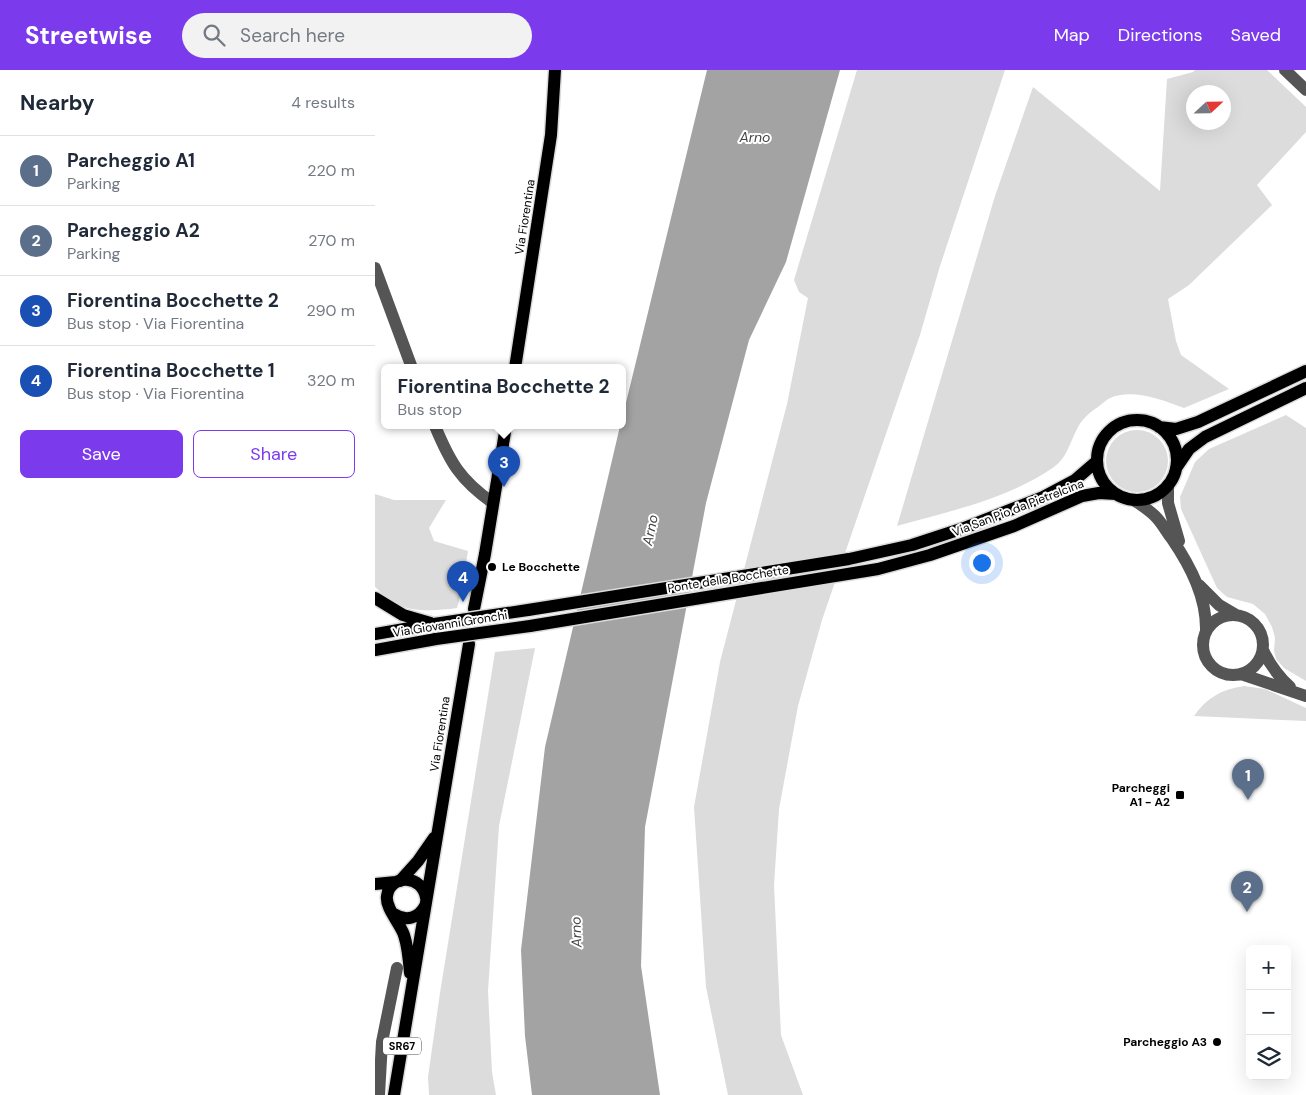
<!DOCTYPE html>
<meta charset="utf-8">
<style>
:root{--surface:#fff;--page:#f2f2f3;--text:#1f2937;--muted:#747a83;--line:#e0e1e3;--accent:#7c3aed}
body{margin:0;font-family:"DM Sans",sans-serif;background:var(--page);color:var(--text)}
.controls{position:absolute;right:15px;bottom:15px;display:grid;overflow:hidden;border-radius:8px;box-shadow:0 5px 20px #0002}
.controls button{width:45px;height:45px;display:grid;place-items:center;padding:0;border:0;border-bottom:1px solid var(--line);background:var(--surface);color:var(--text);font:25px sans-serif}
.compass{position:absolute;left:811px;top:15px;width:45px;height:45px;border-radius:50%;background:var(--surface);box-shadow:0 5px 20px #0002;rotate:68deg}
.you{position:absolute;left:606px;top:492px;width:18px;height:18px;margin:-12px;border:4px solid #fff;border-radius:50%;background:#1a73e8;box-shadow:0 0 0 8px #1a73e833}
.badge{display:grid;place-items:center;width:32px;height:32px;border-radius:50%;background:var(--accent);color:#fff;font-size:16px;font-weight:700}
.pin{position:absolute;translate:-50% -41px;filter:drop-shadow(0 1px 2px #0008)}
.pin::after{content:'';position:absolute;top:26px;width:18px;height:15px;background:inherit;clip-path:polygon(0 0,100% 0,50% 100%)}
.popup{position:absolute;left:6px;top:294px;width:245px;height:65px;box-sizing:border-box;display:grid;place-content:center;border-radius:8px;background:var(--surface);filter:drop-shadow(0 1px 4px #0005);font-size:16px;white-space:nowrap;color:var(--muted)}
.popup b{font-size:19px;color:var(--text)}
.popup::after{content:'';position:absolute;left:50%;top:100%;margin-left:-10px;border:10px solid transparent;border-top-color:var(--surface)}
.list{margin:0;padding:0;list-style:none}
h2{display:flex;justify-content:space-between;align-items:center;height:65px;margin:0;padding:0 20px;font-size:21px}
h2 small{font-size:16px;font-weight:400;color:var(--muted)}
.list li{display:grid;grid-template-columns:32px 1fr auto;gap:15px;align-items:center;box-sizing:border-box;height:70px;padding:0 20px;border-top:1px solid var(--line)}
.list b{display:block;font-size:19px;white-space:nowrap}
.list p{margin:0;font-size:16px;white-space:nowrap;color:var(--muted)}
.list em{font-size:16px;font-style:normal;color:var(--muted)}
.actions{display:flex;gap:10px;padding:15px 20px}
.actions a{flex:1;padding:11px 0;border:1px solid var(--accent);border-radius:8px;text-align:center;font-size:18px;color:var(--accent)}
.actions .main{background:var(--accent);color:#fff}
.icon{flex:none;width:28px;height:28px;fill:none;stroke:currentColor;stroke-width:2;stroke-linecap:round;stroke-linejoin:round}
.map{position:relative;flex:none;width:931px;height:1025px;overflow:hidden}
header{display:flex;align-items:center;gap:30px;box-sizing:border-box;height:70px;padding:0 25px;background:var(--accent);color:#fff}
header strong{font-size:24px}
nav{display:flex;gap:28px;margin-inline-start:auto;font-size:18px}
.search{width:350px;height:45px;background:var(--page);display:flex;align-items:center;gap:12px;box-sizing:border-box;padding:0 18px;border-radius:28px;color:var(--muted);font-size:19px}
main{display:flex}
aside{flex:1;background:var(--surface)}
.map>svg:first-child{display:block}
.green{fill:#dcdcdc;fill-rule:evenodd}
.water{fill:#a3a3a3}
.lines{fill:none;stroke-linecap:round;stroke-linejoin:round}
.major-casing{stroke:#dbdbdb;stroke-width:15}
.minor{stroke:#555;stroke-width:12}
.major{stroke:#000;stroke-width:12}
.major-bridge-casing{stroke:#dbdbdb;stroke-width:15;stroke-linecap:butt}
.major-bridge{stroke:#000;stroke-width:12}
.poi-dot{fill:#000;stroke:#fff;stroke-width:2}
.labels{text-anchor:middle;stroke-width:4;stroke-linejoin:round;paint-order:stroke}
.shield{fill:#fff;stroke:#4c4c4c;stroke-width:1}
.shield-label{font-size:11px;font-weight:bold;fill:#000}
.street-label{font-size:12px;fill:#000;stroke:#fff}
.poi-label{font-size:12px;font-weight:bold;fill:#000;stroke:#fff;text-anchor:end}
.water-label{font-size:14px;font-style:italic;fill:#444;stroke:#fff}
</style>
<header>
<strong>Streetwise</strong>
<div class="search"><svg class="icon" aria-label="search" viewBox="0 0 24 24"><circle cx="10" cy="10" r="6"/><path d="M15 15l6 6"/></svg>Search here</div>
<nav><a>Map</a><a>Directions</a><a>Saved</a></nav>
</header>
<main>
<aside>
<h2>Nearby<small>4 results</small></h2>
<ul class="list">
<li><span class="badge" style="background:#5c6f8a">1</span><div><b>Parcheggio A1</b><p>Parking</p></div><em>220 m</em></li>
<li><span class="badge" style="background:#5c6f8a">2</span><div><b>Parcheggio A2</b><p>Parking</p></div><em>270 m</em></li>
<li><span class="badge" style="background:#1a4fb4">3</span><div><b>Fiorentina Bocchette 2</b><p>Bus stop · Via Fiorentina</p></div><em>290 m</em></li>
<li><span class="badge" style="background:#1a4fb4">4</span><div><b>Fiorentina Bocchette 1</b><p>Bus stop · Via Fiorentina</p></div><em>320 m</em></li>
</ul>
<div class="actions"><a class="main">Save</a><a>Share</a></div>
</aside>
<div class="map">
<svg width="931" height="1025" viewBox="0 0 931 1025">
<rect width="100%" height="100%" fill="#fff"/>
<path class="green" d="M 482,0 L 630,0 L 565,196 L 545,265 L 447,550 L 423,636 L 404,739 L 399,815 L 406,965 L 428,1025 L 353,1025 L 331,917 L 319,737 L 345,592 L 412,334 L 433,228 L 424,222 L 419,210 Z
M 820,0 L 892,0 L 931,37 L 931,62 L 882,115 L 897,135 L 814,215 L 793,229 L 801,271 L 806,285 L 854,319 L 809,338 C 788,330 757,318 735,328 C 731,330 727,334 723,337 C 715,342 706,350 702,359 C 695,372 692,388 679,397 C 633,429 575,441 522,456 L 620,126 L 658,17 L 785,121 L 792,9 L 818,2 ZM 818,22 L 848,22 L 848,52 L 818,52 Z
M 911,345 L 931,358 L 931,611 L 909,598 L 901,589 L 899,580 L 900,568 L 897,557 L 890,544 L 878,534 L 852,527 L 842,518 L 806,439 L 805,427 L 820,392 L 834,379 Z
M731 391a31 31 0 1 1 62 0a31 31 0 1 1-62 0Z
M 0,424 L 19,430 L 71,430 L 54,458 L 59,471 L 93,481 L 85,527 L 82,538 C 60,541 34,543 15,531 C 9,527 5,521 0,517 Z
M 160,578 L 124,756 L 113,921 L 117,1002 L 121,1025 L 54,1025 L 53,1007 L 65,923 L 120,582 Z
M 869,616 L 890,619 L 931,638 L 931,651 L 819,646 C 831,628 847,619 869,616 Z"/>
<path class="water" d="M 332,0 L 465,0 L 411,192 L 374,270 L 331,433 L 270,757 L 266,896 L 285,1025 L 157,1025 L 150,966 L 146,880 L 170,677 L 245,356 L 248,356 L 248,345 Z"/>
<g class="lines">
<defs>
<path id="major" d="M 140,298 L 176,65 L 180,0
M722 390a40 40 0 1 1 80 0a40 40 0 1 1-80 0Z
M 784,357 L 801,359 L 823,352 L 931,301
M 801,398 L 814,379 L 830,367 L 931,318
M 0,528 L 28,545 L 59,554
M 99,539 L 110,484 L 131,356
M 153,540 L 474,489 L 537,475 L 589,458 L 668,427 L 700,410 L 722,391
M 155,556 L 503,499 L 555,485 L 639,456 L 707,426 L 724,423 L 741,424
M 0,564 L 52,555
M 0,580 L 61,569
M 25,811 L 43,791 L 59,768
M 0,814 L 21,812
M 19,844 C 31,852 44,848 50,836
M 35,903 C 34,890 33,877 29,865 C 25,853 10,838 12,826 C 15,803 48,805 51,828
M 19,1025 L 94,574"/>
</defs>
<use href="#major" class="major-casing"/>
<path class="minor" d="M 910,0 L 931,20
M 0,198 L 37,298
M 60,356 C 75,392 85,410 118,433
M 793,415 L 793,433 L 804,471
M 759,430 C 766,435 774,440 780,446 C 787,453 791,461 797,469 C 816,497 832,528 831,562
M 824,515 L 844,535 L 861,545
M828 575a30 30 0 1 1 60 0a30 30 0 1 1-60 0Z
M 888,580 C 895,595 903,606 915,617
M 866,604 L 931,626
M 4,1025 L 7,972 L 22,898"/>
<use href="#major" class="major"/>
<defs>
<path id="major-bridge" d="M 59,554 L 153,540
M 61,569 L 155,556"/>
</defs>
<use href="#major-bridge" class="major-bridge-casing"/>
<use href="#major-bridge" class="major-bridge"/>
</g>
<g class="poi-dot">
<circle cx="117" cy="497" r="5"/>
<rect x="800" y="720" width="10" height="10" rx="2.5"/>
<circle cx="842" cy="972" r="5"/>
</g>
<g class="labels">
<rect class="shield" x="8" y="967.5" width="38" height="17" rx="4"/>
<g class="shield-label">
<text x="27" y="980">SR67</text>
</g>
<g class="street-label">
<text transform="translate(150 147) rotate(-81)" y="4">Via Fiorentina</text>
<text transform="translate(643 438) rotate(-21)" y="4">Via San Pio da Pietrelcina</text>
<text transform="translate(353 509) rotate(-9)" y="4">Ponte delle Bocchette</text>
<text transform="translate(75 554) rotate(-9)" y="4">Via Giovanni Gronchi</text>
<text transform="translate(65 664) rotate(-81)" y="4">Via Fiorentina</text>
</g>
<g class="poi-label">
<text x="127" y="501" text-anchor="start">Le Bocchette</text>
<text x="795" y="722">Parcheggi<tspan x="795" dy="14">A1 - A2</tspan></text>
<text x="832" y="976">Parcheggio A3</text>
</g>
<g class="water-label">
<text x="380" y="72">Arno</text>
<text transform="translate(275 460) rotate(-78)" y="5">Arno</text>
<text transform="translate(201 862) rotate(-92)" y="5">Arno</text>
</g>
</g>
</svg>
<div class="controls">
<button>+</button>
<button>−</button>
<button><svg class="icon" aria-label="layers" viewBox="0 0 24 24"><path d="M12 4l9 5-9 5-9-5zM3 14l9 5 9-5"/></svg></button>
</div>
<svg class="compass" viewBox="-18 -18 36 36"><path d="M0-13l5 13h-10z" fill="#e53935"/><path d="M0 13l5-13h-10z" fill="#747a83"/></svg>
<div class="you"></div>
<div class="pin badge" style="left:873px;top:730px;background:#5c6f8a">1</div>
<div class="pin badge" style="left:872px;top:842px;background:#5c6f8a">2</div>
<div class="pin badge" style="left:129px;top:417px;background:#1a4fb4">3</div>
<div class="popup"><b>Fiorentina Bocchette 2</b>Bus stop</div>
<div class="pin badge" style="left:88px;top:532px;background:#1a4fb4">4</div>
</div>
</main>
